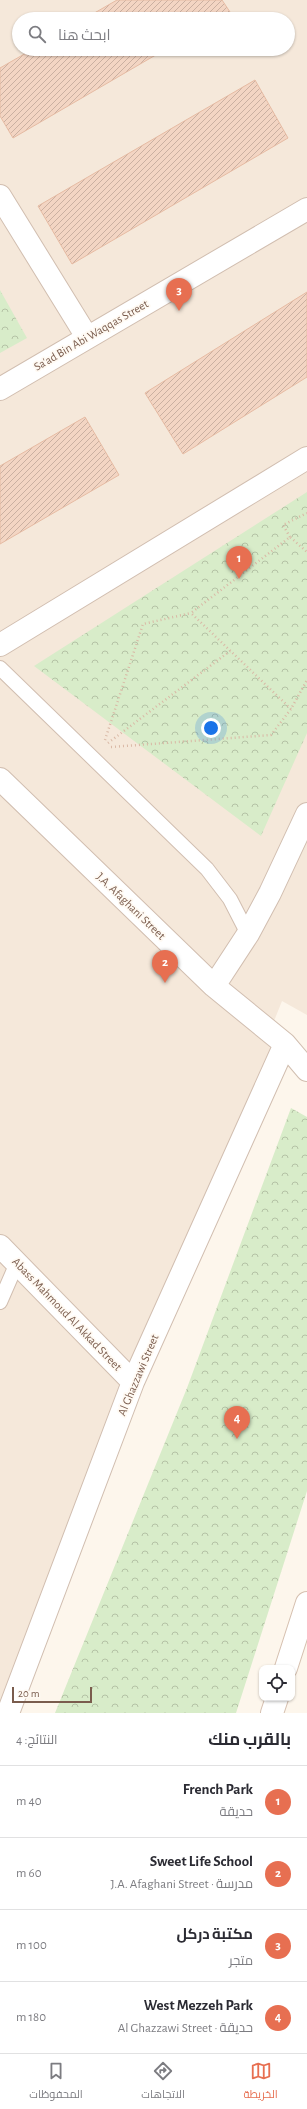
<!DOCTYPE html>
<html lang="ar">
<meta charset="utf-8">
<style>
:root{--surface:#fff;--page:#f7f7f7;--text:#2b2b33;--muted:#7c7c81;--line:#e1e1e2;--accent:#e76f51}
body{margin:0;font-family:"Alegreya Sans",Cairo,sans-serif;background:var(--page);color:var(--text);direction:rtl}
.controls{position:absolute;right:12px;bottom:12px;display:grid;overflow:hidden;border-radius:8px;box-shadow:0 1px 3px #0004}
.controls button{width:36px;height:36px;display:grid;place-items:center;padding:0;border:0;border-bottom:1px solid var(--line);background:var(--surface);color:var(--text);font:20px sans-serif}
.scale{position:absolute;left:12px;bottom:10px;width:80px;box-sizing:border-box;padding-left:4px;border:2px solid #7a5c4d;border-top:0;font-size:11px;line-height:14px;white-space:nowrap;color:#7a5c4d;-webkit-text-stroke:3px #fffaf3;paint-order:stroke}
.you{position:absolute;left:211px;top:728px;width:14px;height:14px;margin:-10px;border:3px solid #fff;border-radius:50%;background:#1a73e8;box-shadow:0 0 0 6px #1a73e833}
.badge{display:grid;place-items:center;width:26px;height:26px;border-radius:50%;background:var(--accent);color:#fff;font-size:13px;font-weight:700}
.pin{position:absolute;translate:-50% -33px;filter:drop-shadow(0 1px 2px #0008)}
.pin::after{content:'';position:absolute;top:21px;width:14px;height:12px;background:inherit;clip-path:polygon(0 0,100% 0,50% 100%)}
.list{margin:0;padding:0;list-style:none}
h2{display:flex;justify-content:space-between;align-items:center;height:52px;margin:0;padding:0 16px;font-size:17px}
h2 small{font-size:13px;font-weight:400;color:var(--muted)}
.list li{display:grid;grid-template-columns:26px 1fr auto;gap:12px;align-items:center;box-sizing:border-box;height:72px;padding:0 16px;border-top:1px solid var(--line)}
.list b{display:block;font-size:15px;white-space:nowrap}
.list p{margin:0;font-size:13px;white-space:nowrap;color:var(--muted)}
.list em{font-size:13px;font-style:normal;color:var(--muted)}
.icon{flex:none;width:22px;height:22px;fill:none;stroke:currentColor;stroke-width:2;stroke-linecap:round;stroke-linejoin:round}
.map{position:relative;flex:none;width:307px;height:1713px;overflow:hidden;direction:ltr}
.search{position:absolute;background:var(--surface);box-shadow:0 1px 3px #0004;left:12px;right:12px;top:12px;height:44px;display:flex;align-items:center;gap:10px;box-sizing:border-box;padding:0 14px;border-radius:22px;color:var(--muted);font-size:15px}
.sheet{height:340px;background:var(--surface)}
nav{display:flex;justify-content:space-around;align-items:center;box-sizing:border-box;height:56px;border-top:1px solid var(--line);background:var(--surface);font-size:11px;color:var(--muted)}
nav a{display:grid;justify-items:center;gap:2px}
nav .on{color:var(--accent)}
.map>svg:first-child{display:block}
.residential{fill:#f5e8da;fill-rule:evenodd}
.park{fill:url(#park-crowns)}
.building{fill:url(#building-hatch);stroke:#e6bba3}
.lines{fill:none;stroke-linecap:round;stroke-linejoin:round}
.service-casing{stroke:#d1beb0;stroke-width:16}
.minor-casing{stroke:#d1beb0;stroke-width:24}
.secondary-casing{stroke:#d6c0b0;stroke-width:24}
.path{stroke:#d9b8a5;stroke-width:2.5;stroke-dasharray:1 3;stroke-linecap:butt}
.service{stroke:#fff;stroke-width:14}
.minor{stroke:#fff;stroke-width:22}
.secondary{stroke:#fff;stroke-width:22}
.labels{text-anchor:middle;stroke-width:3.5;stroke-linejoin:round;paint-order:stroke}
.street-label{font-size:12px;fill:#7a5c4d;stroke:#fffaf3}
</style>
<div class="map">
<svg width="307" height="1713" viewBox="0 0 307 1713">
<defs>
<pattern id="park-crowns" width="20" height="18" patternUnits="userSpaceOnUse"><rect width="20" height="18" fill="#d8ecc9"/><path d="M2 6a3 3 0 1 1 6 0M12 15a3 3 0 1 1 6 0" fill="none" stroke="#b4c2a5"/></pattern>
<pattern id="building-hatch" width="6" height="6" patternUnits="userSpaceOnUse"><rect width="6" height="6" fill="#f3d5c3"/><path d="M-1 1l2-2M0 6l6-6M5 7l2-2" fill="none" stroke="#cab0a1"/></pattern>
</defs>
<rect width="100%" height="100%" fill="#fdf6ec"/>
<path class="residential" d="M 0,0 L 307,0 L 307,1015 L 282,1001 L 270,1031 L 285,1044 L 0,1713 ZM 19,19 L 288,19 L 288,49 L 19,49 Z"/>
<path class="park" d="M 0,290 L 27,338 L 0,353 Z
M 307,492 L 307,733 L 261,836 L 34,666 Z
M 291,1108 L 307,1117 L 307,1491 L 236,1713 L 55,1713 L 187,1388 Z"/>
<path class="building" d="M 117,0 L 222,0 L 230,12 L 218,19 L 84,19 Z
M 33,49 L 166,49 L 13,138 L 0,116 L 0,68 Z
M 255,80 L 288,138 L 72,264 L 38,206 Z
M 307,292 L 307,377 L 183,454 L 145,393 Z
M 85,417 L 119,475 L 0,544 L 0,466 Z"/>
<g class="lines">
<defs>
<path id="service" d="M 0,668 L 207,869 L 230,899 L 248,934
M 0,1302 L 17,1263"/>
<path id="minor" d="M 0,196 L 87,337
M 0,389 L 307,209
M 0,645 L 307,458
M 0,779 L 214,986 L 285,1044 L 307,1070
M 214,986 L 248,934 L 270,893 L 307,814
M 0,1246 L 133,1382
M 8,1713 L 133,1382 L 285,1044"/>
<path id="secondary" d="M 286,1668 L 307,1603
M 272,1713 L 277,1698"/>
</defs>
<use href="#service" class="service-casing"/>
<use href="#minor" class="minor-casing"/>
<use href="#secondary" class="secondary-casing"/>
<path class="path" d="M 290,537 L 283,525 L 307,513
M 291,709 L 191,613 L 290,537 L 307,552
M 105,740 L 143,624 L 191,613
M 108,743 L 230,651
M 111,747 L 271,735 L 291,709 L 307,680"/>
<use href="#service" class="service"/>
<use href="#minor" class="minor"/>
<use href="#secondary" class="secondary"/>
</g>
<g class="labels">
<g class="street-label">
<text transform="translate(91 335) rotate(-30)" y="4">Sa'ad Bin Abi Waqqas Street</text>
<text transform="translate(131 906) rotate(44)" y="4">J.A. Afaghani Street</text>
<text transform="translate(67 1314) rotate(46)" y="4">Abass Mahmoud Al Akkad Street</text>
<text transform="translate(138 1375) rotate(-67)" y="4">Al Ghazzawi Street</text>
</g>
</g>
</svg>
<div class="controls">
<button><svg class="icon" aria-label="locate" viewBox="0 0 24 24"><circle cx="12" cy="12" r="6"/><path d="M12 2v4M12 18v4M2 12h4M18 12h4"/></svg></button>
</div>
<div class="scale">20 m</div>
<div class="you"></div>
<div class="pin badge" style="left:239px;top:579px">1</div>
<div class="pin badge" style="left:165px;top:983px">2</div>
<div class="pin badge" style="left:179px;top:311px">3</div>
<div class="pin badge" style="left:237px;top:1439px">4</div>
<div class="search"><svg class="icon" aria-label="search" viewBox="0 0 24 24"><circle cx="10" cy="10" r="6"/><path d="M15 15l6 6"/></svg>ابحث هنا</div>
</div>
<section class="sheet">
<h2>بالقرب منك<small>النتائج: 4</small></h2>
<ul class="list">
<li><span class="badge">1</span><div><b>French Park</b><p>حديقة</p></div><em>40 m</em></li>
<li><span class="badge">2</span><div><b>Sweet Life School</b><p>مدرسة · J.A. Afaghani Street</p></div><em>60 m</em></li>
<li><span class="badge">3</span><div><b>مكتبة دركل</b><p>متجر</p></div><em>100 m</em></li>
<li><span class="badge">4</span><div><b>West Mezzeh Park</b><p>حديقة · Al Ghazzawi Street</p></div><em>180 m</em></li>
</ul>
</section>
<nav>
<a class="on"><svg class="icon" aria-label="map" viewBox="0 0 24 24"><path d="M3 6l6-2 6 2 6-2v14l-6 2-6-2-6 2zM9 4v14M15 6v14"/></svg>الخريطة</a>
<a><svg class="icon" aria-label="directions" viewBox="0 0 24 24"><path d="M12 3l9 9-9 9-9-9zM9 14v-3h6M13 9l2 2-2 2"/></svg>الاتجاهات</a>
<a><svg class="icon" aria-label="saved" viewBox="0 0 24 24"><path d="M7 4h10v16l-5-4-5 4z"/></svg>المحفوظات</a>
</nav>
